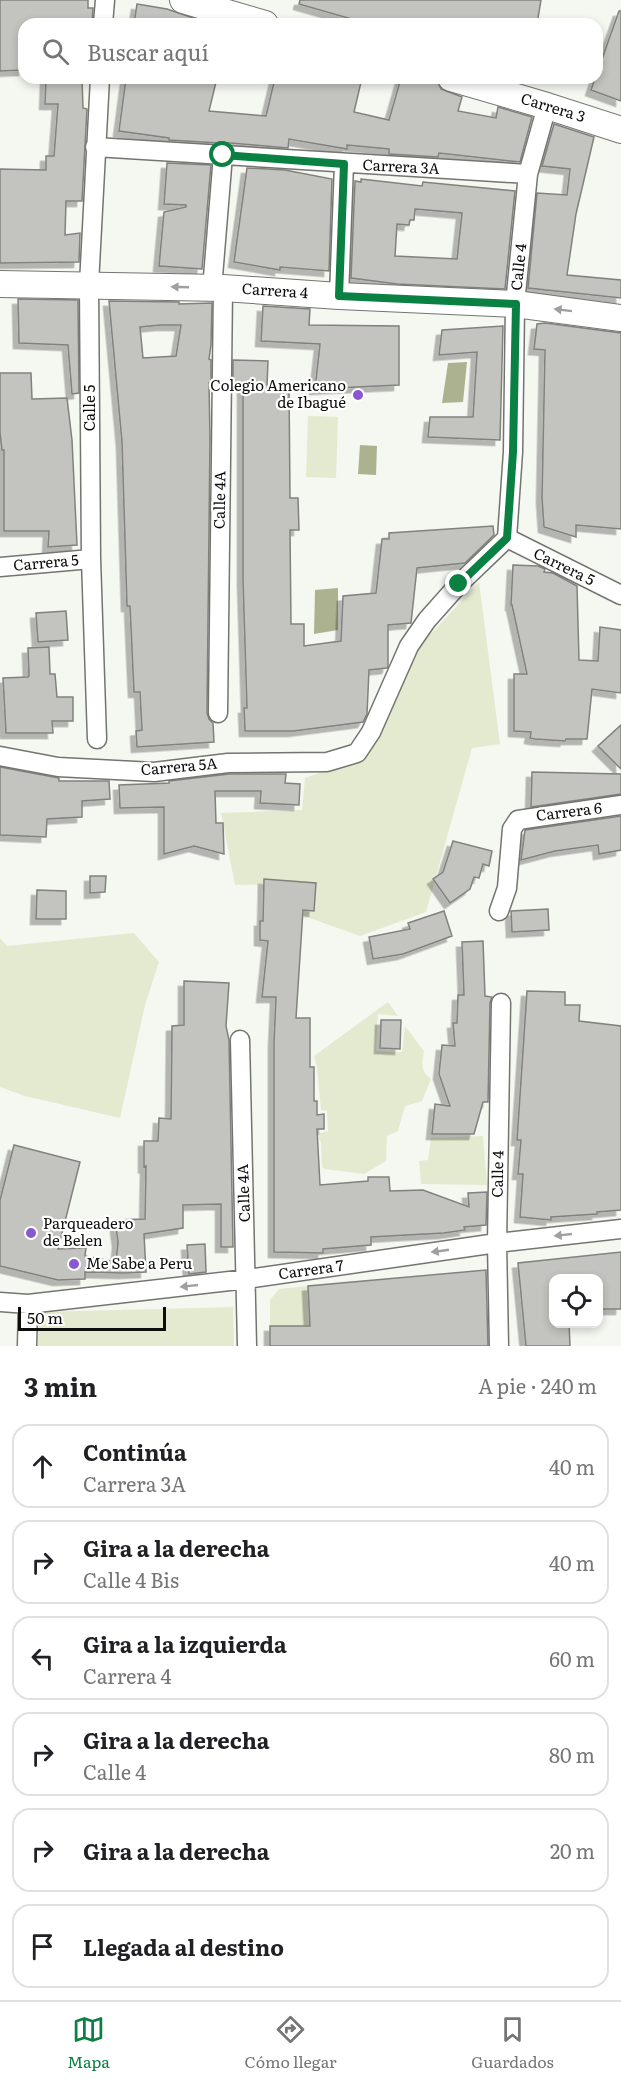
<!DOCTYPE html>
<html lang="es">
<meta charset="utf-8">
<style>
:root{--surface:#fff;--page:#f6f6f6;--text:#202124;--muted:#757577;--line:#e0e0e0;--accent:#0b8043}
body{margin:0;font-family:Literata,serif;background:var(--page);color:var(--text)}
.controls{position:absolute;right:18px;bottom:18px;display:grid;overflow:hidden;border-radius:12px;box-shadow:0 3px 9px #0003}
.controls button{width:54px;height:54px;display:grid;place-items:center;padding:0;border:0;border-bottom:2px solid var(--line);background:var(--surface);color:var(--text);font:30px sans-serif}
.scale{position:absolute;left:18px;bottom:15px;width:148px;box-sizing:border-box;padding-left:6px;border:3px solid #0d0e0c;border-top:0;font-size:16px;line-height:21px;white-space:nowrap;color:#0d0e0c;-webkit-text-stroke:4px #fff;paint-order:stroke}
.stop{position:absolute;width:18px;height:18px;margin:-14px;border:4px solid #0b8043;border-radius:50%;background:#fff}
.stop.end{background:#0b8043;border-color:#fff;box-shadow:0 2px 6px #0008}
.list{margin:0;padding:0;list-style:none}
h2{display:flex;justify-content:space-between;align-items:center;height:78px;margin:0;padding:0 24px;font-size:26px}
h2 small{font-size:20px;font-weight:400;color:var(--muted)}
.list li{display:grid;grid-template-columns:39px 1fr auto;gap:18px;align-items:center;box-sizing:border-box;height:84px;margin:0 12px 12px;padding:0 12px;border:2px solid var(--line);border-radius:18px}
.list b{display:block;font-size:22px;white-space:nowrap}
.list p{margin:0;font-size:20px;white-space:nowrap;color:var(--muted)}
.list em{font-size:20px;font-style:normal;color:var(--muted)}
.icon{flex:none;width:33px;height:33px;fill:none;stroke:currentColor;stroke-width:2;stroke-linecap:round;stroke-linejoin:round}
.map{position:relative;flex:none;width:621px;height:1346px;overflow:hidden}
.search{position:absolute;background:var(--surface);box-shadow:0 3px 9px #0003;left:18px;right:18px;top:18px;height:66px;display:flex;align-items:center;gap:15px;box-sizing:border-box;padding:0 21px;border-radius:18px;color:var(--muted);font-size:22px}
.sheet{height:654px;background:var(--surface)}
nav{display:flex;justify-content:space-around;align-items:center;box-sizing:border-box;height:84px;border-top:2px solid var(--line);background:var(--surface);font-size:16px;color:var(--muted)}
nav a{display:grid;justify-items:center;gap:3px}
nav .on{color:var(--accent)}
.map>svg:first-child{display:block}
.green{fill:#e4eacf}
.water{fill:#acb290}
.building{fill:#c3c4bf;stroke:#81827d;stroke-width:1.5;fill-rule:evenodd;filter:url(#shadow)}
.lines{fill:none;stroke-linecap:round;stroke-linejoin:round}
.street-casing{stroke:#73756f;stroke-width:21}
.secondary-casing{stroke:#73756f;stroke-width:28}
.street{stroke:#fff;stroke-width:18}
.secondary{stroke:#fff;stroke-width:26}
.oneway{fill:#9e9f9e}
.route{stroke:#0b8043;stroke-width:8}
.poi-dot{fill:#8958d0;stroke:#fff;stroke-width:2}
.labels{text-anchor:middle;stroke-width:4.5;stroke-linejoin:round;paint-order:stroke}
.street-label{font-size:15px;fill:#0d0e0c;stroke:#fff}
.poi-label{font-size:15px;fill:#0d0e0c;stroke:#fff;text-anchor:start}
</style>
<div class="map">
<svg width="621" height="1346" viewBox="0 0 621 1346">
<defs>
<filter id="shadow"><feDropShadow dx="-5.5" dy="5.5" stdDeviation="0" flood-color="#0004"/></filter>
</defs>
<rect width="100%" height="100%" fill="#f5f7f1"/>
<path class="green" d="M 308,416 L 338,417 L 336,478 L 306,477 Z
M 479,582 L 500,744 L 472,748 L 426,912 L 360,936 L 301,915 L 315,883 L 235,885 L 221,813 L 302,810 L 305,778 L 367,756 L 415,651 Z
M 134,933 L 159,962 L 145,1005 L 120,1118 L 25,1096 L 0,1087 L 0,938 L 7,946 Z
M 388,1002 L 398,1016 L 378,1014 L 376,1051 L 402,1052 L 405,1026 L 424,1051 C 422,1064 420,1070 431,1079 L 422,1101 L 405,1106 L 398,1131 L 387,1136 L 386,1161 L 364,1174 L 325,1169 L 322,1167 L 321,1142 L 319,1138 L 320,1133 L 328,1131 L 327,1111 L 321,1110 L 317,1067 L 314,1056 Z
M 483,1136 L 487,1185 L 421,1184 L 419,1161 L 428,1160 L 431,1138 Z
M 308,1286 L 310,1326 L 270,1326 L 270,1300 L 279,1289 Z
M 233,1307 L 234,1346 L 38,1346 L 38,1312 Z"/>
<path class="water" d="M 467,362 L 463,402 L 442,403 L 448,363 Z
M 360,445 L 377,446 L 376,475 L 358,474 Z
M 338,588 L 338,630 L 314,634 L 315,590 Z"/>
<path class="building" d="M 0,0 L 88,0 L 88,8 L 93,8 L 92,24 L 24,24 L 24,70 L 0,71 Z
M 300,0 L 541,0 L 537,24 L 369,24 L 299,4 Z
M 137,4 L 167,9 L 199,20 L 199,24 L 134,24 Z
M 619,11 L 621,11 L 621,101 L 591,90 L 595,78 L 597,78 L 597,73 Z
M 46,78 L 82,78 L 83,108 L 87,109 L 82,201 L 66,201 L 65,235 L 80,233 L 79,262 L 0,263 L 0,169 L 46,170 L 46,156 L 54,156 L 58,104 L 45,104 Z
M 126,78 L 166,80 L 167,78 L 217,78 L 209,111 L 266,116 L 275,78 L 362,78 L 354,112 L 389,120 L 401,78 L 436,78 L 441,89 L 462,97 L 458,111 L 496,118 L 498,107 L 532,117 L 520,162 L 439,153 L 438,157 L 389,154 L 389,149 L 347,145 L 347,149 L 289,139 L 288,148 L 219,142 L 219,143 L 169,140 L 169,138 L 119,131 Z
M 554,124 L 594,137 L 576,214 L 567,275 L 621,280 L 621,298 L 528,288 L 537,193 L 567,195 L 570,169 L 542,166 Z
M 167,163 L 211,165 L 202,269 L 159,266 L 164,212 L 186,207 L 186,205 L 164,204 Z
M 247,168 L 285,170 L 332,179 L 329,271 L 280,267 L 280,270 L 234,262 Z
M 361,179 L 422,186 L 423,182 L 515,191 L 505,289 L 397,284 L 351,278 L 355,181 L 361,182 ZM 415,209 L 462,213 L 457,259 L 395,256 L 397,224 L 409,225 L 410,220 L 414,220 Z
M 18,299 L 78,300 L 79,393 L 72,394 L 68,345 L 19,343 Z
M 109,301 L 179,302 L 179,304 L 212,303 L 211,345 L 209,359 L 211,360 L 211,383 L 209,383 L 210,438 L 207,713 L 209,719 L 213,723 L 214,742 L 137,747 L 136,731 L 142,730 L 140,692 L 134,692 L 130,606 L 127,606 L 122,442 ZM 161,325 L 181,325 L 176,356 L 143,358 L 140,327 Z
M 263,306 L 310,309 L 309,325 L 399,326 L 399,385 L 315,389 L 320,344 L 261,341 Z
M 545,323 L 621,333 L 621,529 L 576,525 L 576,537 L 544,527 L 542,498 L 545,350 L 534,349 L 537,324 Z
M 503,326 L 500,440 L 428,437 L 430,417 L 473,417 L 477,352 L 439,355 L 442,330 Z
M 233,360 L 268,361 L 267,385 L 289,385 L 290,498 L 298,498 L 299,530 L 290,530 L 291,624 L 304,624 L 304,646 L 341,641 L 343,596 L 376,593 L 382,539 L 389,539 L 389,533 L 493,526 L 494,535 L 465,563 L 417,568 L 411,623 L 388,625 L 388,666 L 387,668 L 369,670 L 367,714 L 363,722 L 294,731 L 245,731 L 244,708 L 247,708 L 243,580 L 243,385 L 233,384 Z
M 0,373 L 31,373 L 32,399 L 67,398 L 72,440 L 77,545 L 48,547 L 49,531 L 4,531 L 4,450 L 2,450 L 0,433 Z
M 513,565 L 538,566 L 545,569 L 544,572 L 553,573 L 577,586 L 579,660 L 598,661 L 600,627 L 621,630 L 621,693 L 592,689 L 587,739 L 566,739 L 565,741 L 535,739 L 530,738 L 531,732 L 514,731 L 514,674 L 527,674 L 512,605 L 511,605 Z
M 66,611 L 68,640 L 38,642 L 36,613 Z
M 49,647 L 50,674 L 55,674 L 57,697 L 73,697 L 73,721 L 52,721 L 53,733 L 6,733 L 3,678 L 28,677 L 29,676 L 28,648 Z
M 621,725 L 621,769 L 598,746 Z
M 0,767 L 59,778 L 59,781 L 109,781 L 110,799 L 82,801 L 82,817 L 47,819 L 46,837 L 0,835 Z
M 532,772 L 621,774 L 621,794 L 531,807 Z
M 229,774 L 286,774 L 285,783 L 300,784 L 299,805 L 260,803 L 261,791 L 215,791 L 216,823 L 223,823 L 224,854 L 194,846 L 164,854 L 164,807 L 120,808 L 119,785 L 169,783 L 169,781 Z
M 621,816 L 621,850 L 599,854 L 598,845 L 555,851 L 521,860 L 525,830 Z
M 453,841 L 492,851 L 489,866 L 483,864 L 479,878 L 474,877 L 470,889 L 450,903 L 433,879 L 443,872 Z
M 90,876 L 106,876 L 105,892 L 90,893 Z
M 264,879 L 316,883 L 314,911 L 303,910 L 296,1018 L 310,1018 L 310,1067 L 314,1067 L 314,1101 L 317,1101 L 317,1115 L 324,1114 L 324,1129 L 317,1129 L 320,1185 L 368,1181 L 368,1177 L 389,1177 L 390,1191 L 423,1190 L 469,1207 L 468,1193 L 487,1192 L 486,1225 L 464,1227 L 465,1230 L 444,1233 L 371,1237 L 371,1245 L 323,1249 L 323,1253 L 274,1252 L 274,1042 L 276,997 L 262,997 L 268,941 L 260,940 L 260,921 L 263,921 Z
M 37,890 L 66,891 L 66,919 L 36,919 Z
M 548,909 L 549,930 L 512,932 L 511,911 Z
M 444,911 L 452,936 L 403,954 L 373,959 L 369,937 L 410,929 L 408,923 Z
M 483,941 L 485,996 L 492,997 L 490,1003 L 488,1102 L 483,1102 L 474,1134 L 432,1134 L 435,1104 L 450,1106 L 439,1074 L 442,1045 L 455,1046 L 453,1023 L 457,1023 L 458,995 L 464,995 L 462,942 Z
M 184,981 L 229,983 L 226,1026 L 229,1040 L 233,1247 L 221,1247 L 221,1204 L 183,1205 L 183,1228 L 144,1234 L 146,1272 L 124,1273 L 85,1272 L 85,1279 L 58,1280 L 0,1266 L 0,1200 L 14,1145 L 80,1162 L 58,1249 L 86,1248 L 85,1256 L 116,1262 L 118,1242 L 115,1220 L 145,1219 L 146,1166 L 144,1167 L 144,1141 L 158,1141 L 159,1118 L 171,1119 L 172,1026 L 184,1025 Z
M 527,991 L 565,992 L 565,1005 L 580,1005 L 579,1021 L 621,1026 L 621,1210 L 597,1212 L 597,1214 L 551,1217 L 551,1220 L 520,1217 L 523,1174 L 518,1174 L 521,1140 L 517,1140 Z
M 381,1020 L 401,1020 L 400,1049 L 380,1048 Z
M 205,1244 L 206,1272 L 189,1274 L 187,1245 Z
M 621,1252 L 621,1309 L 599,1309 L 598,1278 L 554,1278 L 554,1323 L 569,1323 L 570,1346 L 526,1346 L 518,1263 Z
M 486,1270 L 488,1346 L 270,1346 L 270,1326 L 310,1326 L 308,1286 Z"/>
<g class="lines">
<defs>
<path id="street" d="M 103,24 L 105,0
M 95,147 L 528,174
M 212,289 L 223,155
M 339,296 L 344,164
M 507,538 L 513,452 L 515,304 L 528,174 L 547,106
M 507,538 L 621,595
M 0,567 L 91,559
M 218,713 L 223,288
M 97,739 L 91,559 L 89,284 L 100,78
M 0,756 L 58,767 L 154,772 L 228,763 L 327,762 L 357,753 L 371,732 L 409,646 L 427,620 L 459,584 L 507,538
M 499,911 L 507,888 L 512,829 L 518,820 L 621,805
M 240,1040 L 247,1346
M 0,1302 L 28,1304 L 247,1279 L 497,1243 L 621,1229
M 27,1346 L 28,1304
M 499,1346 L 497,1243 L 501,1003"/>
<path id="secondary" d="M 183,0 L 265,24
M 451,78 L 547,106 L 621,130
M 0,284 L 223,288 L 339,296 L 515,304 L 621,318"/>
</defs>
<use href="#street" class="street-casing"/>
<use href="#secondary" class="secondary-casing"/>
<use href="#street" class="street"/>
<use href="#secondary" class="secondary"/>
</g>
<defs><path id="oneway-solid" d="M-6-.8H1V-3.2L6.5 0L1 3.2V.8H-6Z" transform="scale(1.5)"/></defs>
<g class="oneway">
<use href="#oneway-solid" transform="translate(180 287) rotate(-178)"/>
<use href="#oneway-solid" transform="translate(563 310) rotate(-173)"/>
<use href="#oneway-solid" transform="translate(563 1235) rotate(174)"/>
<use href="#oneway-solid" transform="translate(440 1251) rotate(172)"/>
<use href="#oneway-solid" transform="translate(189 1286) rotate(174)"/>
</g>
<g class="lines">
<path class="route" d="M 223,155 L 344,164 L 339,296 L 516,304 L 513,452 L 507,538 L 459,584"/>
</g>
<g class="poi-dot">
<circle cx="358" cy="395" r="6"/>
<circle cx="31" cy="1233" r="6"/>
<circle cx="74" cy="1264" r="6"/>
</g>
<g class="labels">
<g class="street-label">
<text transform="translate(553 108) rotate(17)" y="5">Carrera 3</text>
<text transform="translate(401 167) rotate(3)" y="5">Carrera 3A</text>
<text transform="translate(519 267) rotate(-84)" y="5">Calle 4</text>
<text transform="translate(275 291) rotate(4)" y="5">Carrera 4</text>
<text transform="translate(90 408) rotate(-90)" y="5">Calle 5</text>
<text transform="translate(220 500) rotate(-89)" y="5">Calle 4A</text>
<text transform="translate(46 563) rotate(-5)" y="5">Carrera 5</text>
<text transform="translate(564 567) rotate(26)" y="5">Carrera 5</text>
<text transform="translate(179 767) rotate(-5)" y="5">Carrera 5A</text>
<text transform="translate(569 812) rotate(-7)" y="5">Carrera 6</text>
<text transform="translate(498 1174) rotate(-89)" y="5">Calle 4</text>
<text transform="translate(244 1193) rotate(-92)" y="5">Calle 4A</text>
<text transform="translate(311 1270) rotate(-8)" y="5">Carrera 7</text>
</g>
<g class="poi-label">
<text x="346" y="391" text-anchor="end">Colegio Americano<tspan x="346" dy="17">de Ibagué</tspan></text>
<text x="43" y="1229">Parqueadero<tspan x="43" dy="17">de Belen</tspan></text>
<text x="86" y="1269">Me Sabe a Peru</text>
</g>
</g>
</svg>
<div class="controls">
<button><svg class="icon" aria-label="locate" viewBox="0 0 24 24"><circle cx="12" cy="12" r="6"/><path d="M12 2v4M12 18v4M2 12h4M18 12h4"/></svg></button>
</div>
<div class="scale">50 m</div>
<div class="stop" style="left:223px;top:155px"></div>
<div class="stop end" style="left:459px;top:584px"></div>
<div class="search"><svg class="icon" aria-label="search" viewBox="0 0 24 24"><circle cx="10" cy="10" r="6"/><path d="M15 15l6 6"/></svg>Buscar aquí</div>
</div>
<section class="sheet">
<h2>3 min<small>A pie · 240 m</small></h2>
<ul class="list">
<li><svg class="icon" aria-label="ahead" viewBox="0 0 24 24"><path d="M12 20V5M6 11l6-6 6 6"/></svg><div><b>Continúa</b><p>Carrera 3A</p></div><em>40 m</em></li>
<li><svg class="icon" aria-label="right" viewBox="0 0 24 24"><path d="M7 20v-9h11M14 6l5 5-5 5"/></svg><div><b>Gira a la derecha</b><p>Calle 4 Bis</p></div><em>40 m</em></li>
<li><svg class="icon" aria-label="left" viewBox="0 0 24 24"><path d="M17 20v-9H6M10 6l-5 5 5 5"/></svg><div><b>Gira a la izquierda</b><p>Carrera 4</p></div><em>60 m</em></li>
<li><svg class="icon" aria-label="right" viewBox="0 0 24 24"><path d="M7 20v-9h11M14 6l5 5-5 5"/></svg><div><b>Gira a la derecha</b><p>Calle 4</p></div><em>80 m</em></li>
<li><svg class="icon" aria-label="right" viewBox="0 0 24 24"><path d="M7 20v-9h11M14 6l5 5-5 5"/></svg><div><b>Gira a la derecha</b></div><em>20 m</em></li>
<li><svg class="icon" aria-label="arrive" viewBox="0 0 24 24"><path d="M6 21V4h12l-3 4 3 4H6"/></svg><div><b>Llegada al destino</b></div></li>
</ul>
</section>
<nav>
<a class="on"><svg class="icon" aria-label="map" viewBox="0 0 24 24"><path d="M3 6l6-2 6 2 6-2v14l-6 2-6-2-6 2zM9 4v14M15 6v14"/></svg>Mapa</a>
<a><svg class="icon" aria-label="directions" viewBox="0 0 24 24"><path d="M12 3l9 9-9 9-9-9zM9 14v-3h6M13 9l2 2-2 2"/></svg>Cómo llegar</a>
<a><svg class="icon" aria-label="saved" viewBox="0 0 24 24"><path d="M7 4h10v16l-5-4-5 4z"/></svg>Guardados</a>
</nav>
